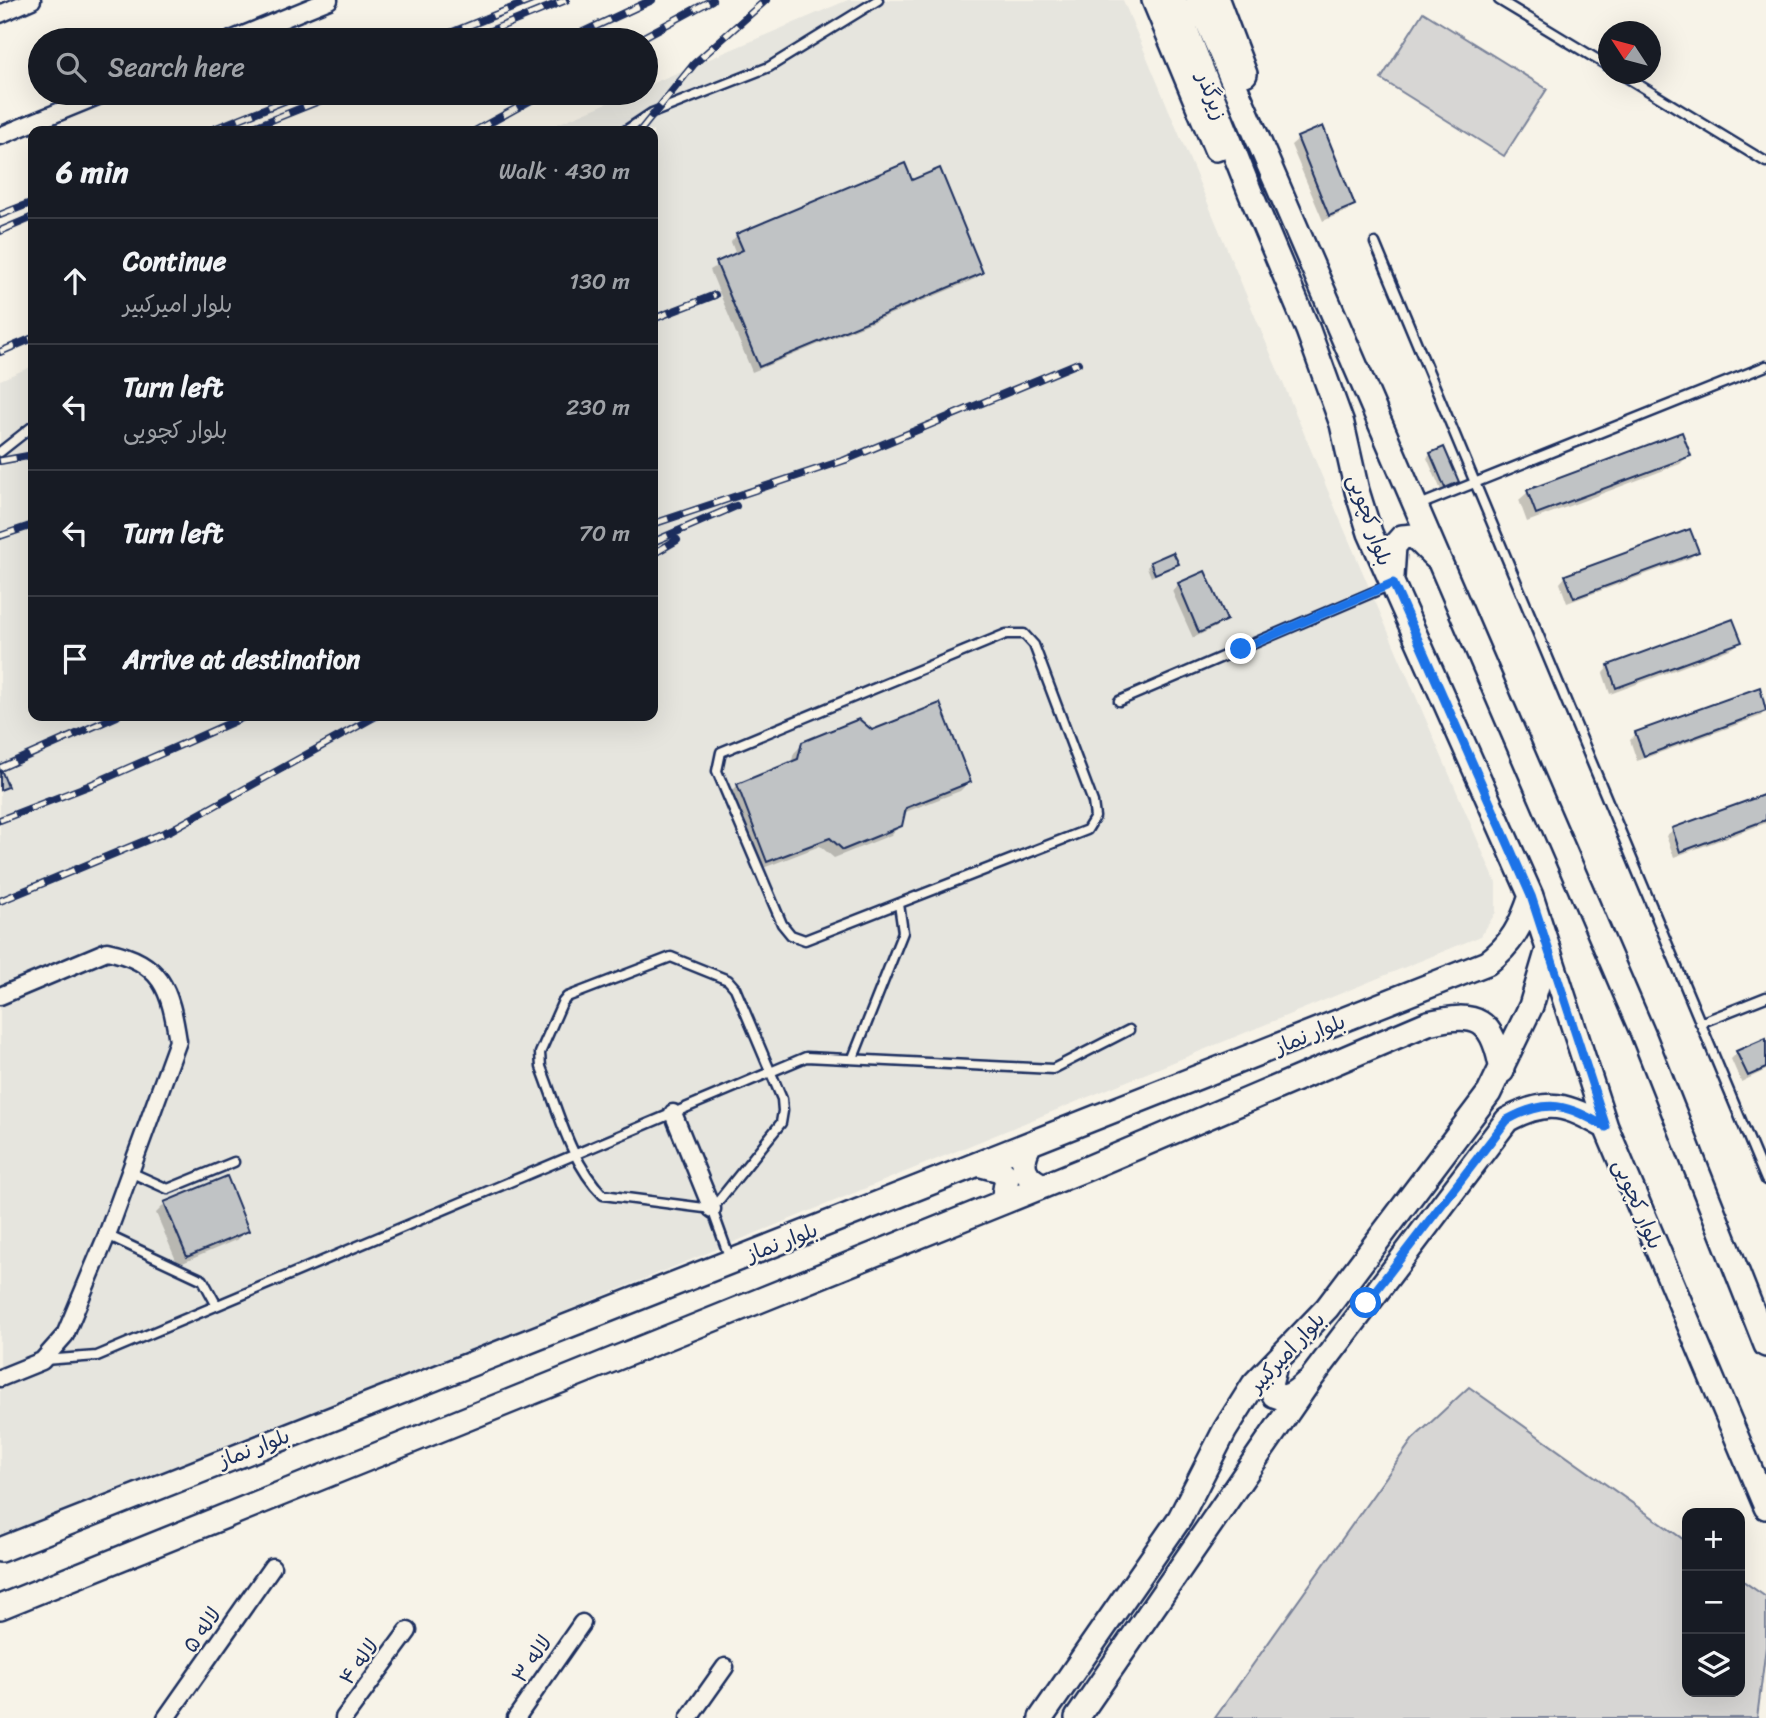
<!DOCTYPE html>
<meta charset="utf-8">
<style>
:root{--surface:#171b24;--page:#20242c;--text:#f1f3f6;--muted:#9ea1a6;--line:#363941}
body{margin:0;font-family:Sriracha,"Playpen Sans Arabic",sans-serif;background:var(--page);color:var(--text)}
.controls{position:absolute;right:21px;bottom:21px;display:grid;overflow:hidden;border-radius:14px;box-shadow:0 7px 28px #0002}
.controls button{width:63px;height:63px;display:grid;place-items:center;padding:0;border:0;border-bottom:2px solid var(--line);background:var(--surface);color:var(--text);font:35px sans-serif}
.compass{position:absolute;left:1598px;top:21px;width:63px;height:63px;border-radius:50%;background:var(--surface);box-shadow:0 7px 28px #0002;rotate:306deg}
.stop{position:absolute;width:21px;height:21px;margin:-16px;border:5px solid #1a73e8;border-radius:50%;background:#fff}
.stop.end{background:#1a73e8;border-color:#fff;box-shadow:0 2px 7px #0008}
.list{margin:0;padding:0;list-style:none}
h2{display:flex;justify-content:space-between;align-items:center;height:91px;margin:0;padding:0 28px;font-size:30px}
h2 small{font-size:23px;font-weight:400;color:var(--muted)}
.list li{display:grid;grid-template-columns:46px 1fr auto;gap:21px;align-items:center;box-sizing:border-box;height:126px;padding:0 28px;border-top:2px solid var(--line)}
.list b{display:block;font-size:26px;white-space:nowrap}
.list p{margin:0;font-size:23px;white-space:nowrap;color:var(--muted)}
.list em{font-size:23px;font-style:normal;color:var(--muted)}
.icon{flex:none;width:38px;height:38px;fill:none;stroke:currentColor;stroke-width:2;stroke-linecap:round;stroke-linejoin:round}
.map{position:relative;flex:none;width:1766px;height:1718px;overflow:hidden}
.search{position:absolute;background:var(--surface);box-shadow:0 7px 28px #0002;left:28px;top:28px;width:630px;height:77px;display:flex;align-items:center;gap:18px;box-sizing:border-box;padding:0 24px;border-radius:38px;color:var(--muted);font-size:26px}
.panel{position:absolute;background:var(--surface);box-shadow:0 7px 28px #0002;left:28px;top:126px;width:630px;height:595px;border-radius:14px}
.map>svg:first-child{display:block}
.built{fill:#e6e5de}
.green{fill:#d7d6d4;stroke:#798299;stroke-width:2}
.shadow{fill:#0003}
.building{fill:#c0c3c5;stroke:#1b2f5e;stroke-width:2}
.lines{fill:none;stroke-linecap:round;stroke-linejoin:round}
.lane-casing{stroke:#1b2f5e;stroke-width:13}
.street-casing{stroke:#1b2f5e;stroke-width:21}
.secondary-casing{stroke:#1b2f5e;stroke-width:28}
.lane{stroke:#f7f3e8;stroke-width:8}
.street{stroke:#f7f3e8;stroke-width:16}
.secondary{stroke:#f7f3e8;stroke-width:23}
.rail-casing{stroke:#1b2f5e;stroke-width:8}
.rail{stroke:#f7f3e8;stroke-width:5;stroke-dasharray:16;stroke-linecap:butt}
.route{stroke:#1a73e8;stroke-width:9}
.labels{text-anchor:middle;stroke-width:5;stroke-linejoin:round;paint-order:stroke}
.street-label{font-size:21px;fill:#1b2f5e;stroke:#f7f3e8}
</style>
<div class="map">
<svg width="1766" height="1718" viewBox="0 0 1766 1718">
<rect width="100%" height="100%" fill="#f7f3e8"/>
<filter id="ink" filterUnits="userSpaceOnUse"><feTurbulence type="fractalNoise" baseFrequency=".0143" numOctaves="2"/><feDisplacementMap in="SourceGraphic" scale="14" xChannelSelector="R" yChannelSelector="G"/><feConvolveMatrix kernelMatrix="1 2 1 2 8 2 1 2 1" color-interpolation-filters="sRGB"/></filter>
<g filter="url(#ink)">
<path class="built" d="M 848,0 L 1123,0 L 1336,510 L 1496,883 L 1496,912 L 1481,936 L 0,1543 L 0,380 L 33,366 L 33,716 L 653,716 L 653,131 L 541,131 L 631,93 L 646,93 L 646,86 Z"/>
<path class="green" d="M 1423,12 L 1547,89 L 1504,156 L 1381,79 Z
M 1469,1387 L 1687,1542 L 1687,1692 L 1740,1692 L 1740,1579 L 1766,1597 L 1766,1647 L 1757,1718 L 1215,1718 L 1413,1439 Z"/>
<path class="shadow" d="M 1322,128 L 1353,204 L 1347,211 L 1323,221 L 1291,145 L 1298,139 Z
M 911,182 L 981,273 L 975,279 L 752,372 L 710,270 L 736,255 L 731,242 L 737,235 Z
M 1431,454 L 1457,481 L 1453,485 L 1441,490 L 1427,458 Z
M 1689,455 L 1680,464 L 1527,522 L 1519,500 L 1528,492 Z
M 1697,552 L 1690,558 L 1567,603 L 1560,583 L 1566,576 Z
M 1151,563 L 1176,564 L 1151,577 L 1147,567 Z
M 1179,584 L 1225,620 L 1218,626 L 1193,638 L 1172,591 Z
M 1740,642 L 1733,648 L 1610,694 L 1603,673 L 1609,666 Z
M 1759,689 L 1766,707 L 1761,716 L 1637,761 L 1630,740 L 1636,734 Z
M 872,732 L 969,782 L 960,791 L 903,813 L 900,825 L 891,835 L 834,858 L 820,846 L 758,870 L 729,794 L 738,785 L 791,764 L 794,753 L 803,744 Z
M 1766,796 L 1766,823 L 1674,857 L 1666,836 L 1673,830 Z
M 1766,1040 L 1766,1070 L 1741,1082 L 1731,1059 L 1737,1053 Z
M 165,1204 L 247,1230 L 238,1239 L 178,1265 L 156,1213 Z"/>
<path class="building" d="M 1323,126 L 1355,205 L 1329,216 L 1297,137 Z
M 905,163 L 912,180 L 940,168 L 983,273 L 759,367 L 716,262 L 743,250 L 736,234 Z
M 1682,432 L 1691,456 L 1536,514 L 1527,490 Z
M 1444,447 L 1459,482 L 1445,488 L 1430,453 Z
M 1690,529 L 1699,552 L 1574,598 L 1565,575 Z
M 1173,552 L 1179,564 L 1155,574 L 1150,562 Z
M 1205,571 L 1227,620 L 1199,633 L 1178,583 Z
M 1733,619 L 1742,642 L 1616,688 L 1608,665 Z
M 1760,687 L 1766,711 L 1644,756 L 1635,732 Z
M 940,703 L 971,782 L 906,808 L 902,826 L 843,850 L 830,838 L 767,862 L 737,784 L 798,759 L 802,742 L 859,719 L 872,730 Z
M 0,767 L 8,787 L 0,790 Z
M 1766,794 L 1766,820 L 1680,852 L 1672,828 Z
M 1766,1038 L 1766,1068 L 1748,1076 L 1736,1051 Z
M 227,1176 L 249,1231 L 187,1257 L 164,1202 Z"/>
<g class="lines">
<defs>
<path id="lane" d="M 1499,0 L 1608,66
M 1621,74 L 1766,162
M 625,131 L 652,113 L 769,67 L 878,0
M 1375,243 L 1766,1180
M 0,452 L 33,426
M 1417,506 L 1766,366
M 1006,634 L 1024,634 L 1034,645 L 1093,802 L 1095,817 L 1087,830 L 805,940 L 791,935 L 782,924 L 717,771 L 721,752 Z
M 1119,701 L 1390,585
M 671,957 L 728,980 L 735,988 L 782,1099 L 783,1111 L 781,1123 L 712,1209 L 603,1195 C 570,1162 558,1110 541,1067 L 540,1053 L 562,1003 L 567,997 Z
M 1700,1023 L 1766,997
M 853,1058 L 903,932 L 899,904
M 130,1172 L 168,1189 L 234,1162
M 712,1209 L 730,1259
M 107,1235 L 203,1280 L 216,1304
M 44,1360 L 97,1356 L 806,1057 L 1053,1069 L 1129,1030"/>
<path id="street" d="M 0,14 L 32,0
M 231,40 L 329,0
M 0,136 L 105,93
M 0,996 L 107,951 C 162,962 170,989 178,1041 L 107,1235 L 65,1335 L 42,1361 L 0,1378
M 673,1113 L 712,1209
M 166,1718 L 272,1567
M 344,1718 L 408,1631
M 516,1718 L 582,1623
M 689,1718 L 725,1667"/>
<path id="secondary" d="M 1154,0 L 1216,149
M 1174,0 L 1250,192 L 1308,330 L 1342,424 L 1357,491 L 1370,533 L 1531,896 L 1606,1127 L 1766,1507
M 1198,0 L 1643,1034 L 1766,1345
M 1217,0 L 1245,74
M 1392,577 L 1394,546 L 1402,537 L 1414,536 L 1435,557
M 1029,1146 C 1019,1165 1024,1178 1044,1186
M 981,1165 L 1000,1170 L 1007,1177 L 1003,1202
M 1276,1361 L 1270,1385 L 1274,1395 C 1287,1401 1297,1391 1306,1383
M 0,1550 L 1487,963 C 1512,944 1521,926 1531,896
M 0,1607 L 1088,1168 L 1428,1023 C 1478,1011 1493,1019 1502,1071
M 1041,1718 L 1180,1518 L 1225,1430 L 1254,1384 L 1327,1308 L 1489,1093 L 1531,1006 L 1548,949
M 1077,1718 L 1310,1380 L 1507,1120 C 1548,1097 1567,1105 1606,1127"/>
</defs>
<use href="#lane" class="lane-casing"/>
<use href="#street" class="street-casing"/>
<use href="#secondary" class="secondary-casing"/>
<use href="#lane" class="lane"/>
<use href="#street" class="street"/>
<use href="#secondary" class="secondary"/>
<defs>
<path id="rail" d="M 433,40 L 532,0
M 468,40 L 566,0
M 566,40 L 652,0
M 638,40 L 712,0
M 209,131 L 304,93
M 244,131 L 339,93
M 475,131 L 544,93
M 640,131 L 694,64 L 766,0
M 0,215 L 33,202
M 0,231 L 33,217
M 653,319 L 715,295
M 0,352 L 33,338
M 0,461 L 33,455
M 653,524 L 845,460 L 1078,363
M 0,536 L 33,525
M 653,542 L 736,506
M 653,554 L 677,540
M 0,768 L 117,716
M 0,820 L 88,786 L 246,716
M 0,901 L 171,830 L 376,716"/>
</defs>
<use href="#rail" class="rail-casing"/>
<use href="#rail" class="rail"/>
</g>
</g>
<g class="lines" filter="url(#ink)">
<path class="route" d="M 1241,649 L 1393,583 L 1531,896 L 1606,1127 C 1567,1105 1548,1097 1507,1120 L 1366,1303"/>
</g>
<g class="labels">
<g class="street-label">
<text transform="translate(1212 96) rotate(69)" y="7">زیرگذر</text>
<text transform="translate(1370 520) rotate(71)" y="7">بلوار کچویی</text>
<text transform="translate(1310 1034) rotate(-22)" y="7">بلوار نماز</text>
<text transform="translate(1638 1204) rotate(67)" y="7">بلوار کچویی</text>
<text transform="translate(782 1242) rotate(-21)" y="7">بلوار نماز</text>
<text transform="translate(1287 1352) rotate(-47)" y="7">بلوار امیرکبیر</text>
<text transform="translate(254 1448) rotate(-21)" y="7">بلوار نماز</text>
<text transform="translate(202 1630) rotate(-55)" y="7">لاله ۵</text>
<text transform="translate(532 1659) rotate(-55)" y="7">لاله ۳</text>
<text transform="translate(359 1662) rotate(-54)" y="7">لاله ۴</text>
</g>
</g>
</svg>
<div class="controls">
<button>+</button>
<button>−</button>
<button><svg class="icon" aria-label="layers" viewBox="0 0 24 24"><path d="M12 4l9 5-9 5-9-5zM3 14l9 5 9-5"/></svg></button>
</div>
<svg class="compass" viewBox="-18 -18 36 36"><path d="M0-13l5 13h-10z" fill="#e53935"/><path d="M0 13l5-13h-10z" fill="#9ea1a6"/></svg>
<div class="stop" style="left:1366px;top:1303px"></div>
<div class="stop end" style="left:1241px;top:649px"></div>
<div class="search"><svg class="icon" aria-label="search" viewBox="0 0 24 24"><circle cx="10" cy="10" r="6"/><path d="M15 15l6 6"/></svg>Search here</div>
<section class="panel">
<h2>6 min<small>Walk · 430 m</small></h2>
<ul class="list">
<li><svg class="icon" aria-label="ahead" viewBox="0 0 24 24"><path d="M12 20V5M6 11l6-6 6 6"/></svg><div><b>Continue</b><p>بلوار امیرکبیر</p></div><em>130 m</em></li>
<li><svg class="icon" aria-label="left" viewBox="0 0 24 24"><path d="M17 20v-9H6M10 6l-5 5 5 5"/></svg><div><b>Turn left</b><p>بلوار کچویی</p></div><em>230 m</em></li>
<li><svg class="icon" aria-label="left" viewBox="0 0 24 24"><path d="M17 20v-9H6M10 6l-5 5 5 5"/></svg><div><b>Turn left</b></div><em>70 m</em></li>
<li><svg class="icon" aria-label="arrive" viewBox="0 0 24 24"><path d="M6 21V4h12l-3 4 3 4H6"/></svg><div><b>Arrive at destination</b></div></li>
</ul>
</section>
</div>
